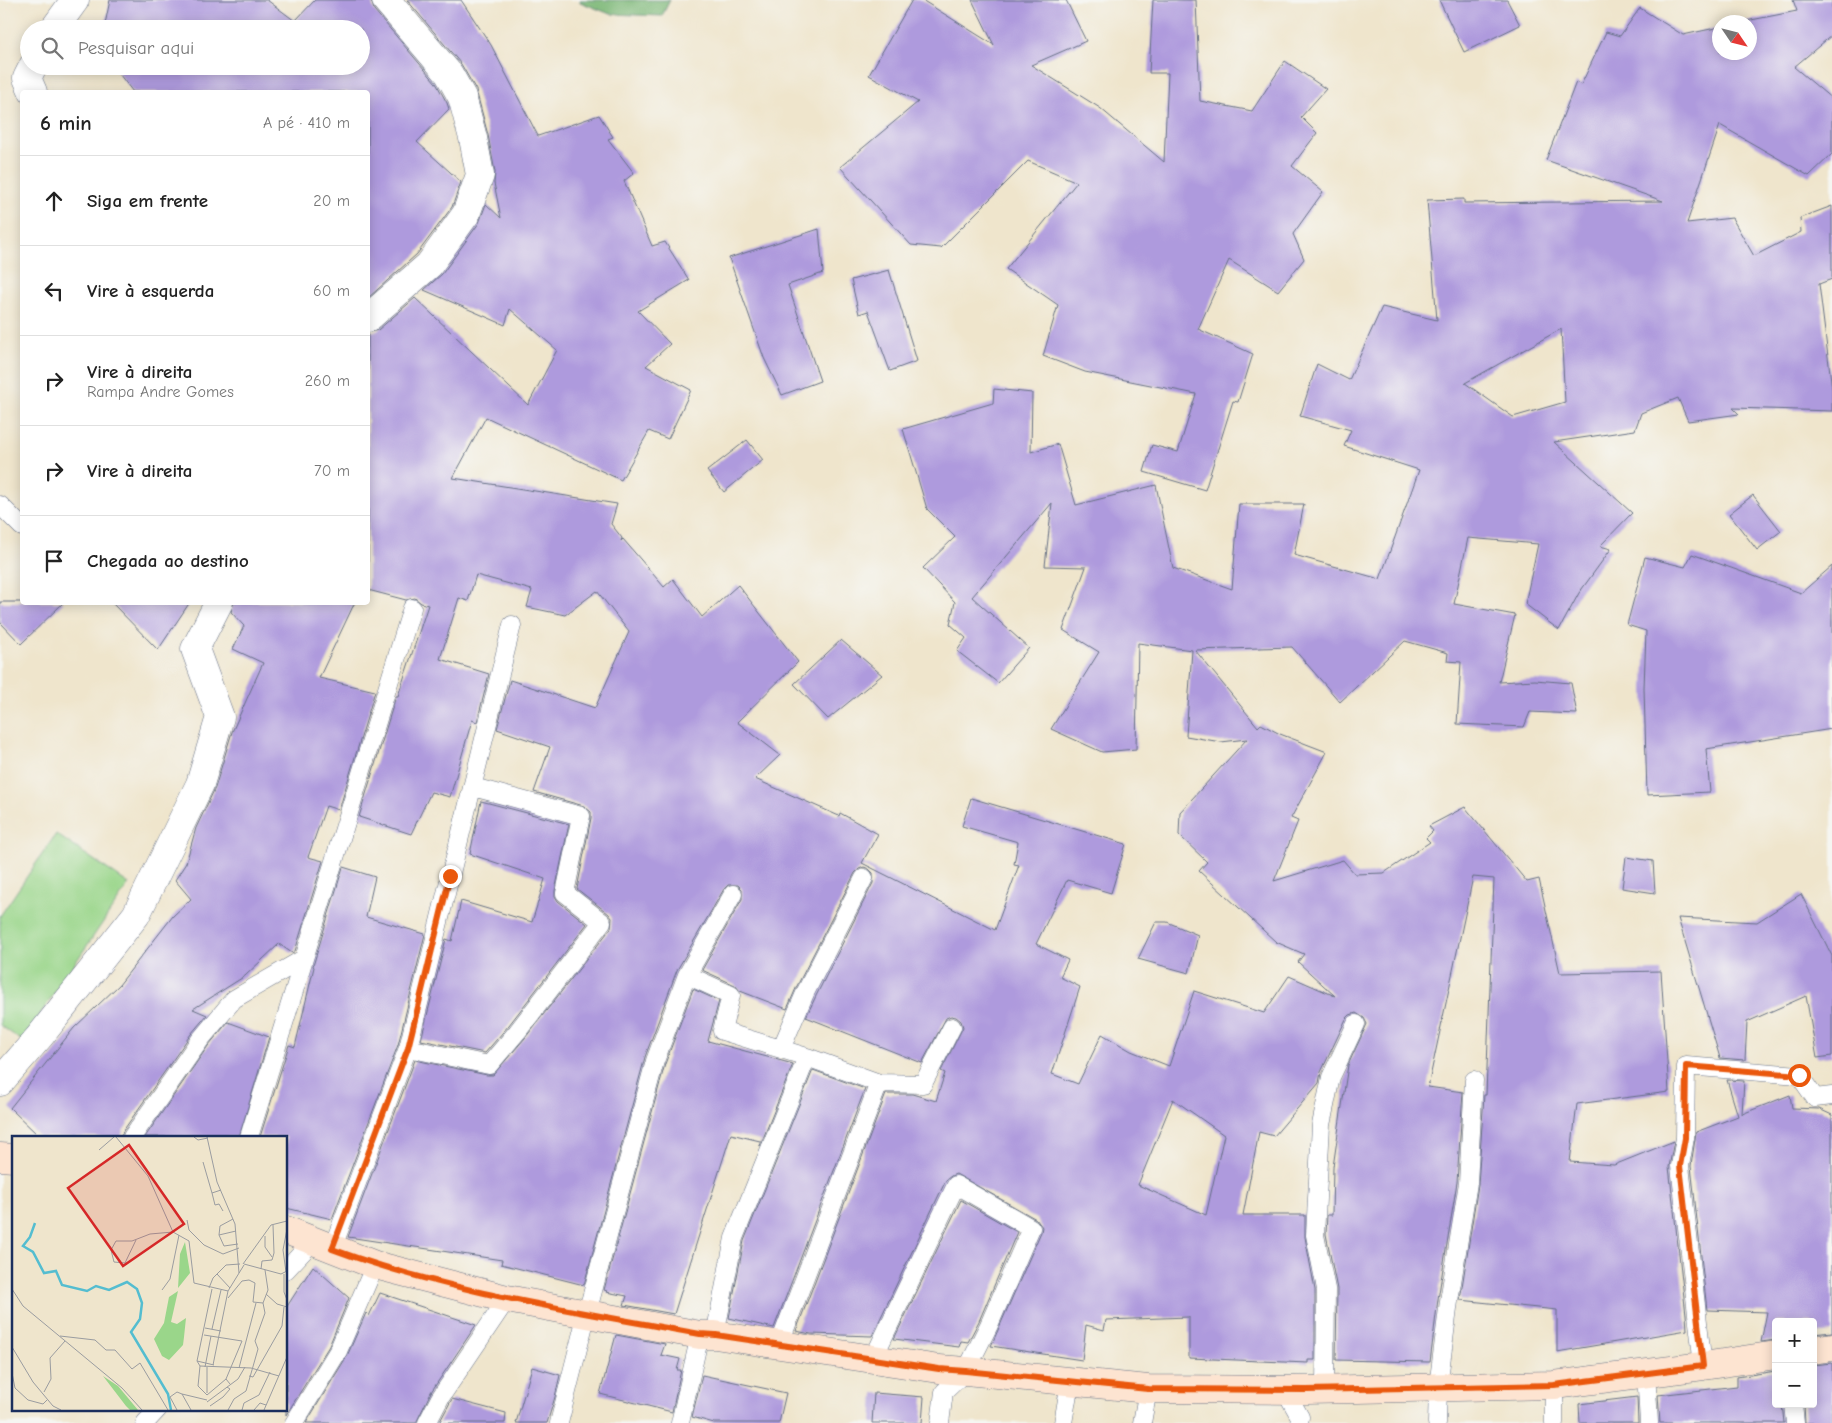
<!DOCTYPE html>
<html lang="pt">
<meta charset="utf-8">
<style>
:root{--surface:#fff;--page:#f2f2f2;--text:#222;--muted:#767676;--line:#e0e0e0}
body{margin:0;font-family:"Comic Neue",sans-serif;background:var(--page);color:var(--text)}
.controls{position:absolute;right:15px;bottom:15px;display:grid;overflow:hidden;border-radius:5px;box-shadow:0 2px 12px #0003}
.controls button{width:45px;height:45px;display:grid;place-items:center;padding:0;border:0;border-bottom:1px solid var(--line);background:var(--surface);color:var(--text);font:25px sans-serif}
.compass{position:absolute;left:1712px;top:15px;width:45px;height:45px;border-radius:50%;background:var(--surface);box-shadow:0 2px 12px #0003;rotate:125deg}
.stop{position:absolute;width:15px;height:15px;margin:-11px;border:4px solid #ea580c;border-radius:50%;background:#fff}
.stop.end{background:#ea580c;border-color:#fff;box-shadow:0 1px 5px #0008}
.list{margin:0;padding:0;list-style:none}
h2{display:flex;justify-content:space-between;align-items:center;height:65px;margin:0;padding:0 20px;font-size:21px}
h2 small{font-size:16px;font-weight:400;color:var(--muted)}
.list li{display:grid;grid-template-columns:32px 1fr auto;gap:15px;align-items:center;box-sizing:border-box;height:90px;padding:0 20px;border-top:1px solid var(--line)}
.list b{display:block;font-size:19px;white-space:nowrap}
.list p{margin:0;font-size:16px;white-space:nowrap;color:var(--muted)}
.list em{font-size:16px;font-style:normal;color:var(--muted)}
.icon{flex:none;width:28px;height:28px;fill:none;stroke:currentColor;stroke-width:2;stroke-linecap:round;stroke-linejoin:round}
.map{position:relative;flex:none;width:1832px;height:1423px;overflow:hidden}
.search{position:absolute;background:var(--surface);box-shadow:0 2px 12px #0003;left:20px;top:20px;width:350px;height:55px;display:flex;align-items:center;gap:12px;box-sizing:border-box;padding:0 18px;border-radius:28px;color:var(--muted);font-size:19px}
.panel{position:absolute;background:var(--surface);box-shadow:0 2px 12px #0003;left:20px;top:90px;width:350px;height:515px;border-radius:5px}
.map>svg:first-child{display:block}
.green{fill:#9ad68a;stroke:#5a8274}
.forest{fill:#7bb776;stroke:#4b736a}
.building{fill:#ae9add;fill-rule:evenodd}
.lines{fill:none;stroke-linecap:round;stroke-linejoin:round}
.lane-casing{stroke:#656f84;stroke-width:19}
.street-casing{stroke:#656f84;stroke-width:29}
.secondary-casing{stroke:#656f84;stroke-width:29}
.lane{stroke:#fff;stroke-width:18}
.street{stroke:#fff;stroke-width:28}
.secondary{stroke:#fde4d1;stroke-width:28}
.route{stroke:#ea580c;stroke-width:6}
.inset-river{fill:none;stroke:#54bdd0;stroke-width:2.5}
.inset-road{fill:none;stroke:#9a9ca0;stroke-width:1}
.view{fill:#d62828;fill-opacity:0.15;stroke:#d62828;stroke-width:2.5}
.inset-edge{fill:none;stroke:#1b2f5e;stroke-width:2.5}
</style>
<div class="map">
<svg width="1832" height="1423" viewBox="0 0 1832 1423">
<rect width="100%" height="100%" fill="#f6f6f2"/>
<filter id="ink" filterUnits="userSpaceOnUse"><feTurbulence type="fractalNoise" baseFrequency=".02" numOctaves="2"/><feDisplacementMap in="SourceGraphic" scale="10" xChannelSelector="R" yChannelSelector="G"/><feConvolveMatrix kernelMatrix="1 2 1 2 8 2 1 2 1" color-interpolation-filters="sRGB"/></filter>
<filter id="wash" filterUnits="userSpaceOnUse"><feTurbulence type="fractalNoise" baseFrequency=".0096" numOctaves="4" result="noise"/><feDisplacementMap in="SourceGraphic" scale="20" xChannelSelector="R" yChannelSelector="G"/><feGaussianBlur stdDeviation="1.12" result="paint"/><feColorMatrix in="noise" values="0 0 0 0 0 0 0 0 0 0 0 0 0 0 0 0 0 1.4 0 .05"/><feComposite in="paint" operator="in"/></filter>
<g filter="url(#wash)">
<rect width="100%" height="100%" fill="#efe5cc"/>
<path class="green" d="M 56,834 L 129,884 L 22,1041 L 0,1025 L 0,916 Z"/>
<path class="forest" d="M 580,0 L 670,0 L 662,16 L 610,14 L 580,2 Z"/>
<g id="blocks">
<path class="building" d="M 110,0 L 267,0 L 295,21 L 315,0 L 371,0 L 374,10 L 436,83 L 447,103 L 449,109 L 417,142 L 461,182 L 452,207 L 417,254 L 368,298 L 368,92 L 133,92 L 113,66 L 361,66 L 361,29 L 104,29 Z
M 407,0 L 461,0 L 491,45 L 538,136 L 599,115 L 613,137 L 608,139 L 634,173 L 624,181 L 652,246 L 665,242 L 689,280 L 638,311 L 670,344 L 646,366 L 691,390 L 668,439 L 649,431 L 621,480 L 486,417 L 453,478 L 617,504 L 611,524 L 622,538 L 621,541 L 623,539 L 664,587 L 673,579 L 702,617 L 738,585 L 798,662 L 737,722 L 780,755 L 755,779 L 839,816 L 840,813 L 878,834 L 862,863 L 995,930 L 1019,865 L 1014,864 L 1018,842 L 962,826 L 971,798 L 1126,844 L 1111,893 L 1067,880 L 1036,944 L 1068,960 L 1060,977 L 1080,987 L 1052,1074 L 1078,1084 L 1102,1034 L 1131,1051 L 1169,1066 L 1194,991 L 1264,1013 L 1289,976 L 1335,996 L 1298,962 L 1304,954 L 1276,942 L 1199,871 L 1207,862 L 1179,835 L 1180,812 L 1247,739 L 1221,742 L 1186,736 L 1192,650 L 1138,643 L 1136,749 L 1102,752 L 1051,729 L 1099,652 L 1063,630 L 1086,567 L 1045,566 L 1052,503 L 972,597 L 1029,648 L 998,683 L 957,651 L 966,638 L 950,624 L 955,602 L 923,568 L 955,537 L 927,509 L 903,429 L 993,403 L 994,389 L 1032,393 L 1031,452 L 1058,444 L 1076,505 L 1156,485 L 1173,568 L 1232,589 L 1239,504 L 1304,504 L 1294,555 L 1380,579 L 1419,470 L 1344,446 L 1351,430 L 1300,416 L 1317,364 L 1349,380 L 1382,307 L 1437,320 L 1427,200 L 1464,199 L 1464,203 L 1663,201 L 1546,160 L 1576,82 L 1581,85 L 1606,32 L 1620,36 L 1640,8 L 1683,35 L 1720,27 L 1720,52 L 1750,52 L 1750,22 L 1741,22 L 1797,11 L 1793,0 L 1832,0 L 1832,35 L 1794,67 L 1832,99 L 1832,154 L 1809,176 L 1720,125 L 1687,223 L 1732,218 L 1754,256 L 1801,232 L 1800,218 L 1832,206 L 1832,279 L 1819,284 L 1832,389 L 1832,411 L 1733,408 L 1739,414 L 1688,421 L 1678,398 L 1641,413 L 1635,430 L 1554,442 L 1632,513 L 1600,546 L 1611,549 L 1579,593 L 1559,630 L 1525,604 L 1538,544 L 1468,538 L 1454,604 L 1515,615 L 1499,682 L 1535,680 L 1571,683 L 1577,714 L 1530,712 L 1524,727 L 1457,724 L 1461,662 L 1447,661 L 1448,653 L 1405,641 L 1340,702 L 1292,647 L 1195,650 L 1258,727 L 1261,724 L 1280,734 L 1327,752 L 1291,818 L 1298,821 L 1274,881 L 1343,860 L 1355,874 L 1384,873 L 1430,842 L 1426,838 L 1433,831 L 1429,826 L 1465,807 L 1527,882 L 1539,879 L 1560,973 L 1661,971 L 1669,1092 L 1577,1104 L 1570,1162 L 1614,1165 L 1674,1141 L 1669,1167 L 1686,1315 L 1687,1330 L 1557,1352 L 1557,1310 L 1460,1300 L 1478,1185 L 1484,1095 L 1486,1095 L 1494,879 L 1473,877 L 1428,1087 L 1463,1092 L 1457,1182 L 1438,1299 L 1430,1362 L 1336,1360 L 1337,1289 L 1326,1234 L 1327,1215 L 1332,1215 L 1333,1167 L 1348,1065 L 1367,1024 L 1364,1018 L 1356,1013 L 1350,1015 L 1346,1019 L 1321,1072 L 1319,1083 L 1274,1136 L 1259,1132 L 1243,1215 L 1305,1215 L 1305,1237 L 1315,1290 L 1315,1360 L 1308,1360 L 1308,1363 L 1189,1358 L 1189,1317 L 1106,1320 L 1104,1330 L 1086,1325 L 1082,1360 L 991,1346 L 1041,1232 L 1042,1227 L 1036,1219 L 956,1174 L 951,1176 L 946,1180 L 872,1336 L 811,1334 L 796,1331 L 886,1094 L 912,1094 L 936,1101 L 945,1073 L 941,1071 L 963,1027 L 961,1021 L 956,1017 L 951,1016 L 946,1018 L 922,1063 L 806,1017 L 816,996 L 873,883 L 873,873 L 869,869 L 864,867 L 859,869 L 855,873 L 797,986 L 787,1009 L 740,991 L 735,985 L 702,970 L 742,899 L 742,889 L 738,885 L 728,885 L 724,889 L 677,970 L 645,1057 L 584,1285 L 501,1264 L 502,1260 L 348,1237 L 415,1060 L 487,1075 L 493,1075 L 525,1038 L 611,928 L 612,918 L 609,914 L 577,889 L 591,818 L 591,812 L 584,806 L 534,792 L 550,747 L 497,729 L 510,680 L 595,708 L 629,632 L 597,591 L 565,615 L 527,607 L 532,590 L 476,575 L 468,601 L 459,598 L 440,659 L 489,674 L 477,722 L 472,720 L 450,797 L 431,792 L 411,834 L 359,817 L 396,696 L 398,696 L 428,605 L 421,603 L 415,598 L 406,600 L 368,590 L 368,333 L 378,330 L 415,298 L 528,405 L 557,350 L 510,309 L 505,325 L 424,290 L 442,274 L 479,223 L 486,204 L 501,218 L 494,183 L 495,172 L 488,135 L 476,90 L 461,64 ZM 1561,329 L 1565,402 L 1513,417 L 1465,383 ZM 1173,1099 L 1224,1135 L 1206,1215 L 1138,1185 Z
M 912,0 L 922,0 L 994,45 L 972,0 L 1066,0 L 1086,41 L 1031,65 L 1100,108 L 1164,162 L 1168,73 L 1149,73 L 1153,0 L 1196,0 L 1200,101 L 1252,111 L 1285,61 L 1326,89 L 1301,117 L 1317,133 L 1292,166 L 1323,192 L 1293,234 L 1304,259 L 1278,291 L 1229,260 L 1198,329 L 1253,354 L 1238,402 L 1233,401 L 1205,490 L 1144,472 L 1152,445 L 1178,452 L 1196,394 L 1085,372 L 1043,356 L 1058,305 L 1006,269 L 1077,182 L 1028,161 L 941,248 L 911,245 L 840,167 L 918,102 L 869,75 Z
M 1439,0 L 1507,0 L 1520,25 L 1464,52 Z
M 819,229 L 823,273 L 788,285 L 820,381 L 782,395 L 764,358 L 729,258 Z
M 889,270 L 917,361 L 890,371 L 868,311 L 859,314 L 851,280 Z
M 747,440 L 763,460 L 724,492 L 707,471 Z
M 1753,495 L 1781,531 L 1757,550 L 1729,514 Z
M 1692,554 L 1801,593 L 1832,566 L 1832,729 L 1706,749 L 1710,792 L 1647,795 L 1644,688 L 1646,631 L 1627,625 L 1645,557 L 1685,567 Z
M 0,602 L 64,602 L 21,644 L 0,622 Z
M 111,602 L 190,602 L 158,650 Z
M 234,602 L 355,602 L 319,678 L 375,691 L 339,810 L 326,806 L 308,857 L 323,861 L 295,951 L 292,953 L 279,944 L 245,976 L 193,1009 L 207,1015 L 191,1034 L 123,1131 L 121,1137 L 40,1137 L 10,1108 L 74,1028 L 119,985 L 173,916 L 191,899 L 175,880 L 186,863 L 196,828 L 215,788 L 232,732 L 263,663 L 233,649 L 244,626 L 231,612 Z
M 841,640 L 882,675 L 828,719 L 794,684 Z
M 481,801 L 569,824 L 555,891 L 555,896 L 558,901 L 587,924 L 509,1025 L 485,1053 L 421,1040 L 446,939 L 452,941 L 461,901 L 532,922 L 545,879 L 470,854 Z
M 1626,857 L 1653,861 L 1655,893 L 1622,888 Z
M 343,867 L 375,877 L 366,917 L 425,934 L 398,1045 L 332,1219 L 286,1208 L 286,1137 L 260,1137 L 289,1045 L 295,1047 L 314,967 L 313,966 Z
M 1801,894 L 1832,956 L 1832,1056 L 1817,1058 L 1806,996 L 1747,1022 L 1745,1060 L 1720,1058 L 1678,918 L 1757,922 Z
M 1156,922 L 1167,922 L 1198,935 L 1189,973 L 1138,959 Z
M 693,989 L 719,1001 L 708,1041 L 793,1064 L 760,1146 L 760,1141 L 731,1134 L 674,1314 L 624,1305 L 627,1296 L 606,1292 L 607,1291 L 604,1290 L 665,1064 Z
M 228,1022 L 269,1037 L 239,1137 L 145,1137 L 208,1046 Z
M 813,1070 L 865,1089 L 774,1328 L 729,1318 L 744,1241 Z
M 1727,1080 L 1744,1081 L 1742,1114 L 1790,1095 L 1792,1108 L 1819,1109 L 1832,1115 L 1832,1332 L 1813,1334 L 1813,1322 L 1776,1322 L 1776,1340 L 1761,1342 L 1767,1312 L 1707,1310 L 1691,1166 L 1696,1132 L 1738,1116 Z
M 961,1200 L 1017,1232 L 979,1321 L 968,1342 L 961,1341 L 959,1347 L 894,1339 Z
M 313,1266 L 349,1298 L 329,1346 L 286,1415 L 286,1308 Z
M 380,1293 L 476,1325 L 431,1392 L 416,1423 L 306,1423 L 347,1356 L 366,1313 L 369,1316 Z
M 616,1335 L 665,1344 L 661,1355 L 680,1359 L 677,1370 L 681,1370 L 672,1412 L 600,1394 Z
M 1832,1363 L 1832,1423 L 1805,1423 L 1804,1404 L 1813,1404 L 1813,1365 Z
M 532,1367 L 560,1375 L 555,1397 L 547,1423 L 516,1423 Z
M 1776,1371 L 1776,1404 L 1782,1404 L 1784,1423 L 1660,1423 L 1658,1395 L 1737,1386 L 1737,1377 Z
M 702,1375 L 786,1393 L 779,1423 L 714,1423 L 692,1417 Z
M 874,1393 L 924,1397 L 922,1423 L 872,1423 Z
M 1637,1397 L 1638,1423 L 1580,1423 L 1579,1404 Z
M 452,1399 L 506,1413 L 505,1423 L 439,1423 Z"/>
</g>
</g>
<g filter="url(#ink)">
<use href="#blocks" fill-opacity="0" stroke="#656f84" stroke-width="1"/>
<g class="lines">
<defs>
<path id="lane" d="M 0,505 L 22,527
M 687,975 L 731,995 L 722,1031 L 807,1057
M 408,1048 L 489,1065 L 517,1032 L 602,922 L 565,893 L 581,816 L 473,787
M 781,1049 L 806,991 L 864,878
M 879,1083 L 923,1084 L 952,1027
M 132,1137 L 200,1040 L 234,999 L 303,959
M 249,1137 L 412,608
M 332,1249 L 408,1048 L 512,625
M 286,1270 L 313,1241
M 715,1335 L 734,1238 L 807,1057 L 879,1083 L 779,1345
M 873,1359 L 956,1185 L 1031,1228 L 989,1325 L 966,1371 L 944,1392 L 940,1423
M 1703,1366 L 1680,1166 L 1685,1138 L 1686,1066 L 1799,1075 L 1815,1098 L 1832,1096
M 1646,1372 L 1649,1423
M 1325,1389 L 1326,1289 L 1315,1235 L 1321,1125 L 1331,1077 L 1356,1024
M 1285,1390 L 1300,1417 L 1299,1423
M 1793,1404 L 1795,1423
M 145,1423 L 158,1409
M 294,1423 L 338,1351 L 375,1265
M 427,1423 L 440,1398 L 507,1299
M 559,1423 L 587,1313 L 655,1061 L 687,975 L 733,894
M 680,1423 L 700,1335
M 1063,1423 L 1070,1382
M 1142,1423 L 1148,1389
M 1437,1423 L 1438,1387 L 1449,1301 L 1468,1183 L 1474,1080
M 1554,1423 L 1554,1385"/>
<path id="street" d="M 54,29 L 75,0
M 33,66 L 27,78 L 33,92
M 368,318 L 429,265 L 466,214 L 480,175 L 473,138 L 462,97 L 449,74 L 386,0
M 0,1082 L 40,1036 L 136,915 L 200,784 L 220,717 L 195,649 L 219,602"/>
<path id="secondary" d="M 0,1157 L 14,1158
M 286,1230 L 375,1265 L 507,1299 L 700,1335 L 715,1335 L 939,1369 L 966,1371 L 1148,1389 L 1307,1390 L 1554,1385 L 1703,1366 L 1776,1355
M 1813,1350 L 1832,1347"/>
</defs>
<use href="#lane" class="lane-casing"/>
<use href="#street" class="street-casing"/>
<use href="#secondary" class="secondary-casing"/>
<use href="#lane" class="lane"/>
<use href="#street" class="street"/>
<use href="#secondary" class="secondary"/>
</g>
</g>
<g class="lines" filter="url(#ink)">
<path class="route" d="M 450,876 L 408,1048 L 332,1249 C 450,1293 576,1311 700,1334 L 716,1335 L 939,1369 L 966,1371 L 1148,1389 L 1307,1390 L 1554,1385 L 1703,1366 L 1680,1166 L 1685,1138 L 1686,1066 L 1799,1075"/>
</g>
<g transform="translate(12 1136)">
<rect width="275" height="275" fill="#efe5cc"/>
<path d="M 173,106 L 178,137 L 166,152 L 168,118 ZM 166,155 L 159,186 L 165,188 L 174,182 L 172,201 L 171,209 L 157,224 L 150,220 L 142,203 L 152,187 L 157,161 ZM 91,240 L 106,250 L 126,274 L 118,274 L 114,270 Z" fill="#9ad68a"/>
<path class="inset-river" d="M 23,87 L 18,101 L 11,110 L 21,116 L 32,137 L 44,135 L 50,149 L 75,155 L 84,150 L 97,154 L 115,146 L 125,153 L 130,167 L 128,183 L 119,196 L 156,258 L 159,274"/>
<path class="inset-road" d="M 104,1 L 136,40 L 161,96 L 177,105 L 182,147 L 216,155M 182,1 L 186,4 L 196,2M 195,1 L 205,46 L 223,88 L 227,137M 87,14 L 102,1M 191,26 L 200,57 L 209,54M 200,57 L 203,69 L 207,68 L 211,75M 175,84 L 177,94 L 192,109 L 211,118 L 227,112M 224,95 L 207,99 L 212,110 L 226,108M 207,99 L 208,90 L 221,83M 253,100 L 253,111 L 260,121M 124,104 L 113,127 L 102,126 L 99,114 L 104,105 L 120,105 L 138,98 L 161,96M 231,128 L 259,89 L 275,85M 232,128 L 269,138 L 275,135M 249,133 L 250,125 L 260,124 L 262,117 L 261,89M 274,136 L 271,114 L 275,93M 205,138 L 218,152M 272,138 L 272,156 L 275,164M 197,152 L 201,142 L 214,129 L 228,128M 0,153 L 11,170 L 110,252 L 130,274M 150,154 L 158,143 L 167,99M 216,155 L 232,129M 254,158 L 265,168 L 275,171M 216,162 L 230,145 L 237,144 L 243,147 L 241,166 L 251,167M 193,192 L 209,195M 200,193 L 209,154M 192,199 L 230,205 L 214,243 L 218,248M 48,200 L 83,204 L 94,214 L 103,214 L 120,233 L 128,227 L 156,274M 0,211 L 21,246 L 41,270 L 49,274M 185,225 L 188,230 L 239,232 L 267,240M 185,225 L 200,153M 185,225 L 202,229M 201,229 L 216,155M 188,230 L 186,250 L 195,259 L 214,243M 193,231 L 199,200M 195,231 L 195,257M 227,232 L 244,167M 0,237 L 3,252 L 16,264 L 31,268 L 35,264M 237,240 L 241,241 L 270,190 L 272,171M 32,256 L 39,243 L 38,222 L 53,205M 195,266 L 226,243 L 233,231M 198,270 L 211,261 L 218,253 L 215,251M 165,274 L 158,261 L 165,256 L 170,258M 179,274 L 170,258 L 195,264M 216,274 L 222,263 L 234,255 L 246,213 L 243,205 L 253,177 L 251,167 L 256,154 L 253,134M 230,274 L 232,267 L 247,259 L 258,236M 242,274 L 248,267 L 254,269M 252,274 L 275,221"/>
<path class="view" d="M 117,9 L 172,88 L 111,130 L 56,52 Z"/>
<rect width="275" height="275" class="inset-edge"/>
</g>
</svg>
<div class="controls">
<button>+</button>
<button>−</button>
</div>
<svg class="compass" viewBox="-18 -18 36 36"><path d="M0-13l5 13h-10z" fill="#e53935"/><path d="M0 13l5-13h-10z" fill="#767676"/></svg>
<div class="stop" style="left:1799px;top:1075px"></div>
<div class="stop end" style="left:450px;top:876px"></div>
<div class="search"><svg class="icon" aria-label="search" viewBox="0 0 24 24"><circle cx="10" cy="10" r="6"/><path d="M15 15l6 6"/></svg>Pesquisar aqui</div>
<section class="panel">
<h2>6 min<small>A pé · 410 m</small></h2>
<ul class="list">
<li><svg class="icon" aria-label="ahead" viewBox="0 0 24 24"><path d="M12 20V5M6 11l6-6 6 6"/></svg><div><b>Siga em frente</b></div><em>20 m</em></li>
<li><svg class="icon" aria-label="left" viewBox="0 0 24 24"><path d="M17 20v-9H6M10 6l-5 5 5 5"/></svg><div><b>Vire à esquerda</b></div><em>60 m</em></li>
<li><svg class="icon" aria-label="right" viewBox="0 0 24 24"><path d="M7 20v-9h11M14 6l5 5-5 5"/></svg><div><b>Vire à direita</b><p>Rampa Andre Gomes</p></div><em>260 m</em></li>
<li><svg class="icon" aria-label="right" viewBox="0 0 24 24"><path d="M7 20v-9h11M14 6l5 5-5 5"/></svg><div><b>Vire à direita</b></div><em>70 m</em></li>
<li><svg class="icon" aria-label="arrive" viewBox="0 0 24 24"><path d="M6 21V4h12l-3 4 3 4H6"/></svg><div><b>Chegada ao destino</b></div></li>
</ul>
</section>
</div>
